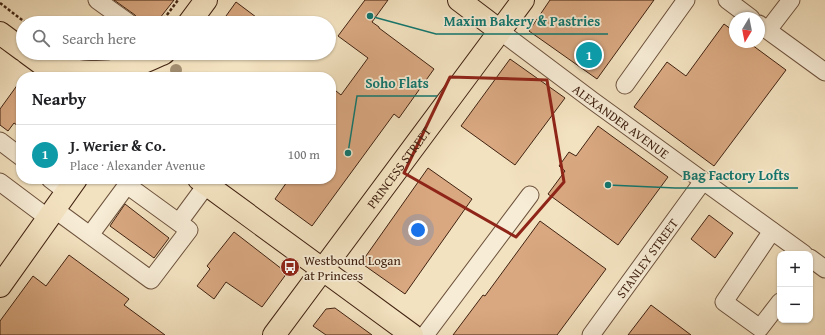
<!DOCTYPE html>
<meta charset="utf-8">
<style>
:root{--surface:#fff;--page:#f6f6f6;--text:#202124;--muted:#757577;--line:#e0e0e0;--accent:#b45309}
body{margin:0;font-family:"Gentium Book Plus",serif;background:var(--page);color:var(--text)}
.controls{position:absolute;right:12px;bottom:12px;display:grid;overflow:hidden;border-radius:8px;box-shadow:0 1px 3px #0004}
.controls button{width:36px;height:36px;display:grid;place-items:center;padding:0;border:0;border-bottom:1px solid var(--line);background:var(--surface);color:var(--text);font:20px sans-serif}
.compass{position:absolute;left:729px;top:12px;width:36px;height:36px;border-radius:50%;background:var(--surface);box-shadow:0 1px 3px #0004;rotate:190deg}
.you{position:absolute;left:418px;top:230px;width:14px;height:14px;margin:-10px;border:3px solid #fff;border-radius:50%;background:#1a73e8;box-shadow:0 0 0 6px #1a73e833}
.badge{display:grid;place-items:center;width:26px;height:26px;border-radius:50%;background:var(--accent);color:#fff;font-size:13px;font-weight:700}
.pin{position:absolute;translate:-50% -50%;border:2px solid #fff;box-shadow:0 1px 4px #0006}
.list{margin:0;padding:0;list-style:none}
h2{display:flex;justify-content:space-between;align-items:center;height:52px;margin:0;padding:0 16px;font-size:17px}
h2 small{font-size:13px;font-weight:400;color:var(--muted)}
.list li{display:grid;grid-template-columns:26px 1fr auto;gap:12px;align-items:center;box-sizing:border-box;height:60px;padding:0 16px;border-top:1px solid var(--line)}
.list b{display:block;font-size:15px;white-space:nowrap}
.list p{margin:0;font-size:13px;white-space:nowrap;color:var(--muted)}
.list em{font-size:13px;font-style:normal;color:var(--muted)}
.icon{flex:none;width:22px;height:22px;fill:none;stroke:currentColor;stroke-width:2;stroke-linecap:round;stroke-linejoin:round}
.map{position:relative;flex:none;width:825px;height:335px;overflow:hidden}
.search{position:absolute;background:var(--surface);box-shadow:0 1px 3px #0004;left:16px;top:16px;width:320px;height:44px;display:flex;align-items:center;gap:10px;box-sizing:border-box;padding:0 14px;border-radius:22px;color:var(--muted);font-size:15px}
.panel{position:absolute;background:var(--surface);box-shadow:0 1px 3px #0004;left:16px;top:72px;width:320px;height:112px;border-radius:16px}
.map>svg:first-child{display:block}
.building{fill:#d9a881;stroke:#402211}
.lines{fill:none;stroke-linecap:round;stroke-linejoin:round}
.minor-casing{stroke:#6d523d;stroke-width:19}
.major-casing{stroke:#402211;stroke-width:24}
.path{stroke:#402211;stroke-width:2.5;stroke-dasharray:3 2;stroke-linecap:butt}
.minor{stroke:#f7ecd6;stroke-width:17}
.major{stroke:#f3e2c0;stroke-width:22}
.tree{fill:#a28e71}
.marked{fill:none;stroke:#8f2418;stroke-width:3;stroke-linejoin:round}
.labels{text-anchor:middle;stroke-width:3.5;stroke-linejoin:round;paint-order:stroke}
.street-label{font-size:13px;fill:#402211;stroke:#f7ecd6}
.poi-label{font-size:13px;fill:#402211;stroke:#f7ecd6;text-anchor:start}
.leader{fill:none;stroke:#0f766e;stroke-width:1.5}
.callout-dot{fill:#0f766e;stroke:#f7ecd6;stroke-width:1.5}
.callout-label{font-size:14px;text-anchor:middle;font-weight:bold;fill:#0f766e;stroke:#f7ecd6;stroke-width:3.5;stroke-linejoin:round;paint-order:stroke}
</style>
<div class="map">
<svg width="825" height="335" viewBox="0 0 825 335">
<rect width="100%" height="100%" fill="#f3e2c0"/>
<filter id="stains"><feTurbulence type="fractalNoise" baseFrequency=".005" numOctaves="4"/><feColorMatrix values="0 0 0 0 .2 0 0 0 0 .09 0 0 0 0 .02 0 0 0 .5 -.17"/></filter>
<radialGradient id="worn" r=".72"><stop offset=".6" stop-color="#630" stop-opacity="0"/><stop offset="1" stop-color="#630" stop-opacity=".3"/></radialGradient>
<path class="building" d="M 114,0 L 174,0 L 156,23 L 139,23 L 138,19 L 135,15 Z
M 365,0 L 388,0 L 372,22 L 379,27 L 379,28 L 434,69 L 399,118 L 394,114 L 312,226 L 275,199 L 289,179 L 331,179 L 331,87 L 341,95 L 368,58 L 338,36 Z
M 550,0 L 654,0 L 597,79 L 529,31 Z
M 236,2 L 264,23 L 221,23 Z
M 724,24 L 735,32 L 735,42 L 748,42 L 786,70 L 714,166 L 634,107 L 667,62 L 686,76 Z
M 510,59 L 565,98 L 515,165 L 461,126 Z
M 21,80 L 21,128 L 14,123 L 8,131 L 0,125 L 0,109 Z
M 598,126 L 668,177 L 618,245 L 548,194 L 565,171 L 559,166 L 569,152 L 576,156 Z
M 428,168 L 472,199 L 405,294 L 361,263 Z
M 125,204 L 169,238 L 154,258 L 110,226 Z
M 709,215 L 733,233 L 715,258 L 691,239 Z
M 540,221 L 606,269 L 557,335 L 453,335 L 483,295 L 485,296 Z
M 234,232 L 287,273 L 262,307 L 226,282 L 214,299 L 197,286 L 210,269 L 207,266 Z
M 69,255 L 129,299 L 124,305 L 165,335 L 0,335 L 0,321 L 33,276 L 46,286 Z
M 651,305 L 691,335 L 628,335 Z
M 335,308 L 372,335 L 326,335 L 313,326 L 326,309 Z"/>
<g class="lines">
<defs>
<g id="minor">
<path d="M 97,0 L 129,23"/>
<path d="M 727,0 L 751,18"/>
<path d="M 759,24 L 825,72"/>
<path d="M 768,30 L 791,0"/>
<path id="s1" d="M 500,31 L 593,101 L 804,254"/>
<path d="M 625,85 L 686,0"/>
<path d="M 0,141 L 21,157"/>
<path d="M 50,179 L 67,192"/>
<path d="M 0,182 L 48,218"/>
<path d="M 54,209 L 151,280 L 189,230 L 127,185 L 90,235"/>
<path d="M 179,222 L 207,184"/>
<path d="M 772,231 L 724,302 L 760,328 L 780,302"/>
<path d="M 810,258 L 825,269"/>
<path d="M 425,335 L 530,195"/>
<path id="s2" d="M 591,335 L 703,181"/>
</g>
<g id="major">
<path d="M 459,0 L 500,31"/>
<path d="M 189,23 L 206,0"/>
<path d="M 0,33 L 23,50"/>
<path d="M 27,53 L 57,75"/>
<path d="M 46,67 C 71,70 98,75 123,69 C 137,66 151,59 164,53"/>
<path d="M 199,179 L 412,335"/>
<path d="M 0,286 L 76,179"/>
<path id="s3" d="M 274,335 L 523,0"/>
</g>
</defs>
<use href="#minor" class="minor-casing"/>
<use href="#major" class="major-casing"/>
<path class="path" d="M 0,3 L 26,23
M 161,23 L 178,0"/>
<use href="#minor" class="minor"/>
<use href="#major" class="major"/>
</g>
<circle class="tree" cx="176" cy="70" r="6"/>
<path class="marked" d="M 450,77 L 547,80 L 564,182 L 516,237 L 404,173 Z"/>
<defs>
<symbol id="bus-disc" viewBox="-11 -11 22 22"><circle r="9.5" fill="#8f2418" stroke="#f7ecd6"/><path d="M-5-6H5V4H4V6H2V4H-2V6H-4V4H-5ZM-3.5-4V0h7V-4ZM-3.5 1.2v1.5H-2V1.2ZM2 1.2v1.5H3.5V1.2Z" fill="#fff"/></symbol>
</defs>
<g fill-rule="evenodd">
<use href="#bus-disc" x="279" y="256" width="22" height="22"/>
</g>
<g class="labels">
<g class="street-label">
<text dy="5" stroke="none"><textPath href="#s1" startOffset="151">ALEXANDER AVENUE</textPath></text>
<text dy="5" stroke="none"><textPath href="#s3" startOffset="209">PRINCESS STREET</textPath></text>
<text dy="5" stroke="none"><textPath href="#s2" startOffset="95">STANLEY STREET</textPath></text>
</g>
<g class="poi-label">
<text x="304" y="265">Westbound Logan<tspan x="304" dy="15">at Princess</tspan></text>
</g>
</g>
<path class="leader" d="M370 16L436 34H608M348 153L357 96H437M608 185L675 188H798"/>
<g class="callout-dot">
<circle cx="370" cy="16" r="4"/>
<circle cx="348" cy="153" r="4"/>
<circle cx="608" cy="185" r="4"/>
</g>
<g class="callout-label">
<text x="522" y="26">Maxim Bakery &amp; Pastries</text>
<text x="397" y="88">Soho Flats</text>
<text x="736" y="180">Bag Factory Lofts</text>
</g>
<rect width="100%" height="100%" filter="url(#stains)"/>
<rect width="100%" height="100%" fill="url(#worn)"/>
</svg>
<div class="controls">
<button>+</button>
<button>−</button>
</div>
<svg class="compass" viewBox="-18 -18 36 36"><path d="M0-13l5 13h-10z" fill="#e53935"/><path d="M0 13l5-13h-10z" fill="#757577"/></svg>
<div class="you"></div>
<div class="pin badge" style="left:589px;top:55px;background:#0f9aa8">1</div>
<div class="search"><svg class="icon" aria-label="search" viewBox="0 0 24 24"><circle cx="10" cy="10" r="6"/><path d="M15 15l6 6"/></svg>Search here</div>
<section class="panel">
<h2>Nearby<small></small></h2>
<ul class="list">
<li><span class="badge" style="background:#0f9aa8">1</span><div><b>J. Werier &amp; Co.</b><p>Place · Alexander Avenue</p></div><em>100 m</em></li>
</ul>
</section>
</div>
